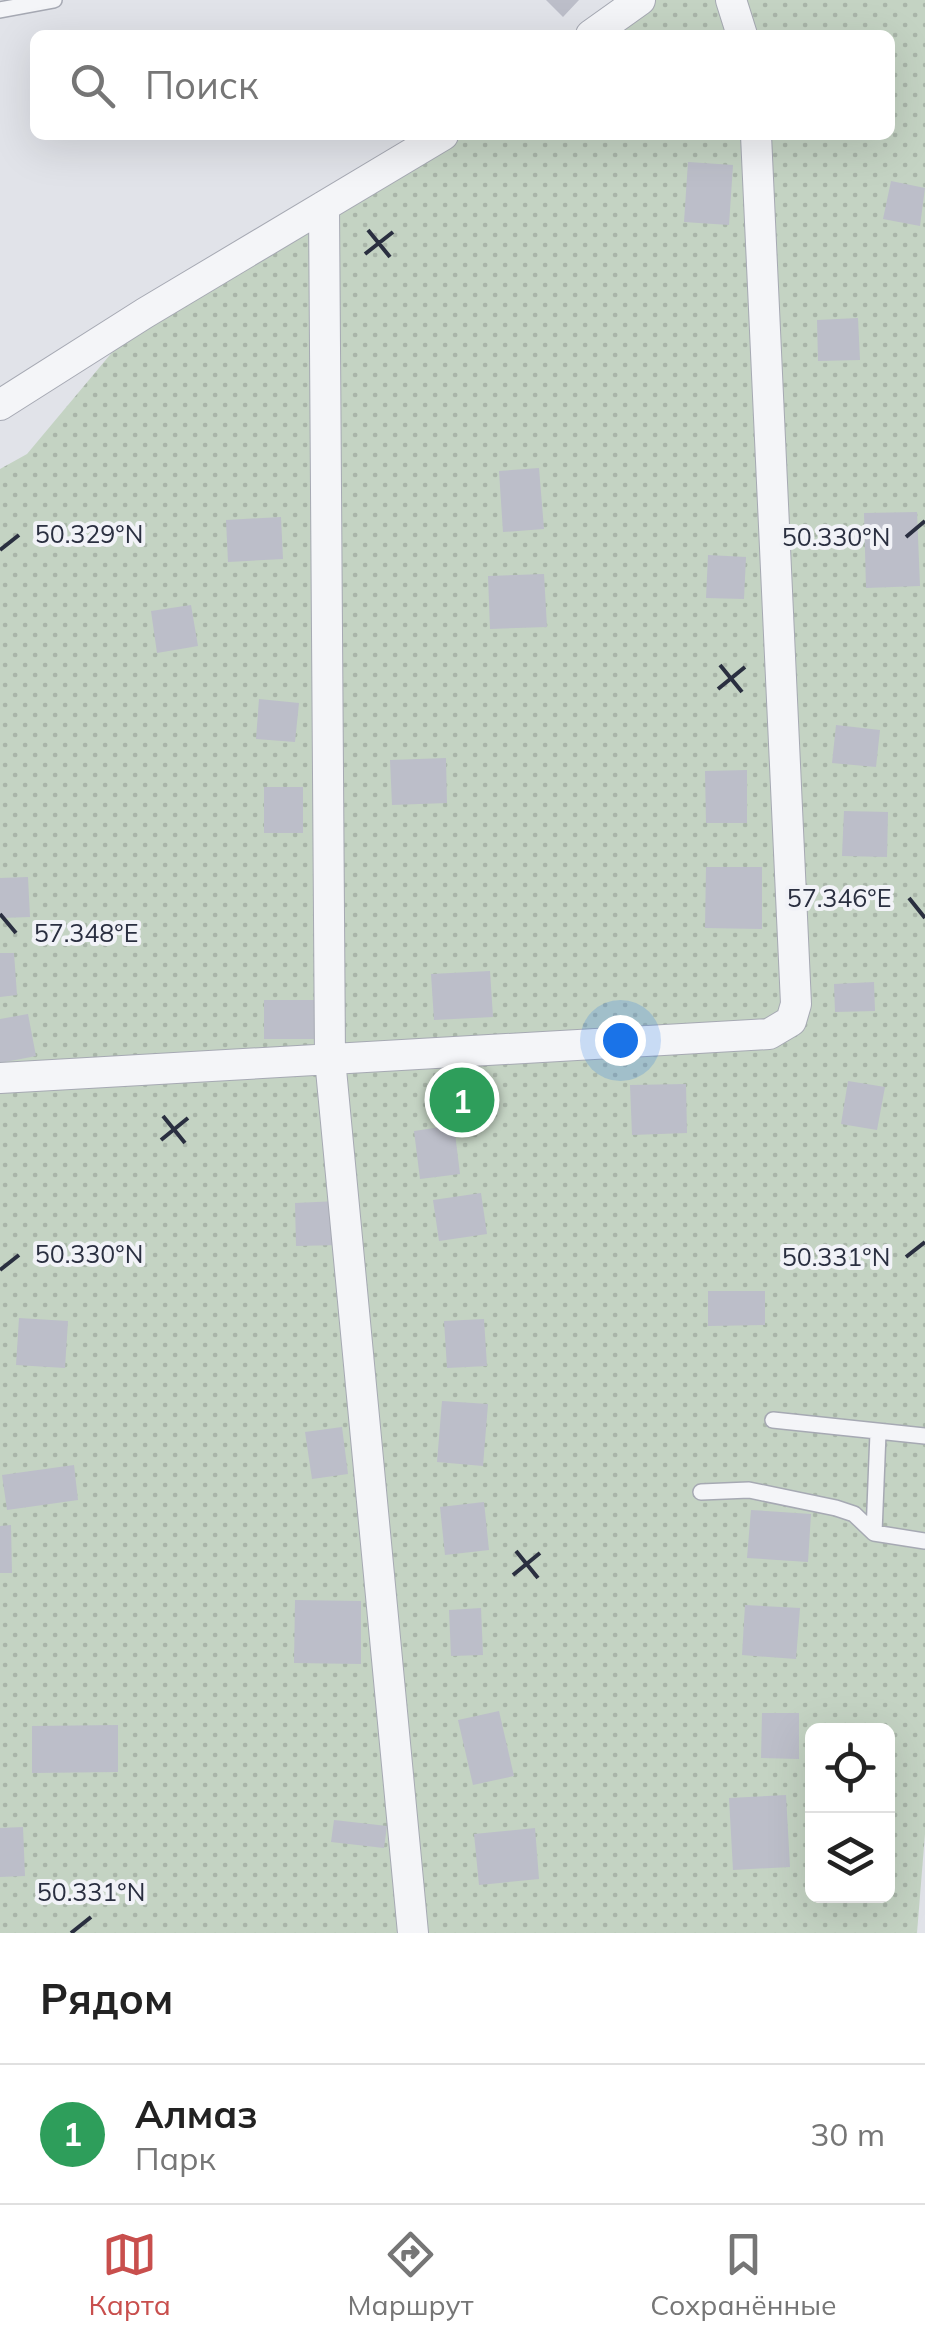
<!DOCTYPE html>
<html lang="ru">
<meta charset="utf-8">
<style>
:root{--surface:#fff;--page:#f6f6f6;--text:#222;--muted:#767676;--line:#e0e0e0;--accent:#c84f4d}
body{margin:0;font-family:Mulish,sans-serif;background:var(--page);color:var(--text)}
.controls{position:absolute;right:30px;bottom:30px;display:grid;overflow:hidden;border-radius:15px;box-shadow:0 10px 40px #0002}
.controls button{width:90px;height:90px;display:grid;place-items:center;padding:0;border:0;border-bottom:2px solid var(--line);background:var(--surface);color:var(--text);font:50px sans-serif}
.you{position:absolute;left:620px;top:1040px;width:35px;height:35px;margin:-25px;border:8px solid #fff;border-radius:50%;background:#1a73e8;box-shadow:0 0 0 15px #1a73e833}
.badge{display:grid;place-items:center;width:65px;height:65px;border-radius:50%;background:var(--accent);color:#fff;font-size:32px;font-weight:700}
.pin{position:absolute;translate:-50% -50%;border:5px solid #fff;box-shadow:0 2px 10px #0006}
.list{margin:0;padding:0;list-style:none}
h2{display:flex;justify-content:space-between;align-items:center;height:130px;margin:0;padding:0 40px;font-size:42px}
h2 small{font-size:32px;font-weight:400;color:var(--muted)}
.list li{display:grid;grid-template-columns:65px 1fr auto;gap:30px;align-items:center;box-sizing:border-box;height:140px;padding:0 40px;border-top:2px solid var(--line)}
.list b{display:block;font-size:38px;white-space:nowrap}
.list p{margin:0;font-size:32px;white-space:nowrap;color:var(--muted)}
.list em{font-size:32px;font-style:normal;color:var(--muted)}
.icon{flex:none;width:55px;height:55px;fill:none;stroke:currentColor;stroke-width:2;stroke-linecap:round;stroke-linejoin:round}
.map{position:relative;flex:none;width:925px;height:1933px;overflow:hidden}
.search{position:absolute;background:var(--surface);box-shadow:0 10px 40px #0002;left:30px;right:30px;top:30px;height:110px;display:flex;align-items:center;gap:25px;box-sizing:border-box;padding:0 35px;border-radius:15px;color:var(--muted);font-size:38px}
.sheet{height:270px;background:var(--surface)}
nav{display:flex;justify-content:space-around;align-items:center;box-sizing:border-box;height:140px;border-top:2px solid var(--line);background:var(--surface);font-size:28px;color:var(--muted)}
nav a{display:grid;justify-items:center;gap:5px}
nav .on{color:var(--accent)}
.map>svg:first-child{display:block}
.park{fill:url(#park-dots);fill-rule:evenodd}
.building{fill:#bcbec9}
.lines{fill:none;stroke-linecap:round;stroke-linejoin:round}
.lane-casing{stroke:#a6a9b3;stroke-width:18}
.street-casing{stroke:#a6a9b3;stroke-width:32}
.lane{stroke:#f4f5f8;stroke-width:15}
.street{stroke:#f4f5f8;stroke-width:30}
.ticks{fill:none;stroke:#2a2f40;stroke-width:4}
.ticks-label{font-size:25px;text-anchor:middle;fill:#2a2f40;stroke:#f1f2f7;stroke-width:8;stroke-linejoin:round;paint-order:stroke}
</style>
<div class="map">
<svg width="925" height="1933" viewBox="0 0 925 1933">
<defs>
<pattern id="park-dots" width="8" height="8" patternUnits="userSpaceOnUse" patternTransform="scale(2.5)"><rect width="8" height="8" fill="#c4d3c3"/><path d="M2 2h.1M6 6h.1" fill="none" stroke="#a9b5a9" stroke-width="1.8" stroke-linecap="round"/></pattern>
</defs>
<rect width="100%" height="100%" fill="#e1e3e9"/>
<path class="park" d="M 640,0 L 925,0 L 925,1834 L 917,1933 L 0,1933 L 0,469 L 27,454 L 145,313 L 443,135 L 890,135 L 890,35 L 591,35 ZM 812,1730 L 888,1730 L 888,1896 L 812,1896 Z"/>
<path class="building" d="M 546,0 L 579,0 L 563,17 Z
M 688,162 L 733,165 L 729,225 L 684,222 Z
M 891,181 L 925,188 L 920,226 L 883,219 Z
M 858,318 L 860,360 L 818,361 L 817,320 Z
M 539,468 L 544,529 L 503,532 L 499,471 Z
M 917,512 L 920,586 L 866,588 L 864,513 Z
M 281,517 L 283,559 L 228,562 L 226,520 Z
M 708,555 L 746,557 L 744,599 L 706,598 Z
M 544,574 L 547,627 L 490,629 L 488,576 Z
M 191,605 L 198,646 L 157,653 L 151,611 Z
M 259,699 L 299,703 L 295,742 L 256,739 Z
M 836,725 L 880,730 L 876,767 L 832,763 Z
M 446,758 L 447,803 L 392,805 L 390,760 Z
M 747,770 L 747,823 L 706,823 L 705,771 Z
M 264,787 L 303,787 L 303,833 L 264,833 Z
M 844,811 L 888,812 L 887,857 L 842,856 Z
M 706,867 L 762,867 L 762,929 L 705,928 Z
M 28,877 L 30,917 L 0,918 L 0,878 Z
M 0,953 L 14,953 L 17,995 L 0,997 Z
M 490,971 L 493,1017 L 434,1020 L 431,974 Z
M 874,982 L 875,1011 L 835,1012 L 834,984 Z
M 264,1000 L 316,1000 L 316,1039 L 264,1039 Z
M 28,1014 L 36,1056 L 0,1063 L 0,1019 Z
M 848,1081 L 885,1087 L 877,1130 L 841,1124 Z
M 686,1084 L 687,1133 L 632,1135 L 630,1085 Z
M 454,1125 L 460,1174 L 420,1179 L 414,1131 Z
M 481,1193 L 487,1234 L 439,1241 L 433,1200 Z
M 338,1201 L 340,1245 L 296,1246 L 295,1203 Z
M 708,1291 L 765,1291 L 765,1325 L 708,1326 Z
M 19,1318 L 68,1321 L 65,1368 L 16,1365 Z
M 484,1319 L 487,1366 L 447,1368 L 444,1321 Z
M 442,1401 L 488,1404 L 483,1466 L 437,1462 Z
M 342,1427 L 348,1474 L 312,1479 L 305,1432 Z
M 74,1465 L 78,1500 L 7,1510 L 2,1475 Z
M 484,1502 L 489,1550 L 445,1555 L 440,1507 Z
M 751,1510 L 811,1514 L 808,1562 L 747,1558 Z
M 11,1525 L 12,1573 L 0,1573 L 0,1526 Z
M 295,1600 L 361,1601 L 361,1664 L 294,1663 Z
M 745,1605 L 800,1608 L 796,1659 L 742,1655 Z
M 481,1608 L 483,1655 L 451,1656 L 449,1610 Z
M 499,1711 L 514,1776 L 473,1785 L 458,1720 Z
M 762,1713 L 799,1713 L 799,1759 L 761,1758 Z
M 118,1725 L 118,1772 L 32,1773 L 32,1726 Z
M 786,1795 L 790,1867 L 733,1870 L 729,1798 Z
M 334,1820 L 387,1826 L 384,1848 L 331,1842 Z
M 23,1827 L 25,1876 L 0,1877 L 0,1828 Z
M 535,1828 L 539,1879 L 479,1885 L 474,1834 Z"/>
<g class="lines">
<defs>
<path id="lane" d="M 0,10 L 54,0
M 773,1420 L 925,1436
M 701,1492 L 749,1490 L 836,1508 L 854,1514 L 874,1533 L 925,1541
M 874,1533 L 878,1433"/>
<path id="street" d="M 731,0 L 742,35
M 591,35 L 640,0
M 324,206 L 330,1059 L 413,1933
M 0,405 L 145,313 L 443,135
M 0,1078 L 769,1034 L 791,1021 L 796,1004 L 756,135"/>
</defs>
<use href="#lane" class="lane-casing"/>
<use href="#street" class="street-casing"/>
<use href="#lane" class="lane"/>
<use href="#street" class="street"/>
</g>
<path class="ticks" d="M 368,230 L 390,257M 365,254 L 393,232M 906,537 L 925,521M 0,550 L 19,535M 720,665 L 742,692M 718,689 L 745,667M 909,898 L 925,918M 0,914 L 16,933M 163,1116 L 185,1143M 161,1140 L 188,1118M 906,1257 L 925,1242M 0,1270 L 19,1255M 516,1551 L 538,1578M 513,1575 L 540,1553M 71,1933 L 91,1917"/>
<g class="ticks-label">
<text x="89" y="543">50.329°N</text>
<text x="836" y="546">50.330°N</text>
<text x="839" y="907">57.346°E</text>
<text x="86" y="942">57.348°E</text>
<text x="89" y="1263">50.330°N</text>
<text x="836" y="1266">50.331°N</text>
<text x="91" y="1901">50.331°N</text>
</g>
</svg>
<div class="controls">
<button><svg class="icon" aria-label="locate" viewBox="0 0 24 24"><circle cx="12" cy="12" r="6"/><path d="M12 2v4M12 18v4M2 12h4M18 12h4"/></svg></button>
<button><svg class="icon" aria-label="layers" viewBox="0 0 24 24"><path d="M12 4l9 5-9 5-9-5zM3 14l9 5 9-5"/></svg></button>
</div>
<div class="you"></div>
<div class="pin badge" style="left:462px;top:1100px;background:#2e9e5b">1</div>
<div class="search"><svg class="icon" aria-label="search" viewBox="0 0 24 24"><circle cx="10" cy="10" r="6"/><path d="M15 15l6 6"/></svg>Поиск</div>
</div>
<section class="sheet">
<h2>Рядом<small></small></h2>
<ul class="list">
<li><span class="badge" style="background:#2e9e5b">1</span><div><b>Алмаз</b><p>Парк</p></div><em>30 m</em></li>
</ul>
</section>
<nav>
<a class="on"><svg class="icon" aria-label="map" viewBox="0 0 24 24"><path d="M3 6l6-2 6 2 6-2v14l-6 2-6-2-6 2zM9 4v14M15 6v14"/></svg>Карта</a>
<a><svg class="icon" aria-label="directions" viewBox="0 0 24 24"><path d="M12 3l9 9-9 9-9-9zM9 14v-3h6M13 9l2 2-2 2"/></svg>Маршрут</a>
<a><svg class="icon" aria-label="saved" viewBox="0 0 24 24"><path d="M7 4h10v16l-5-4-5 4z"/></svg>Сохранённые</a>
</nav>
